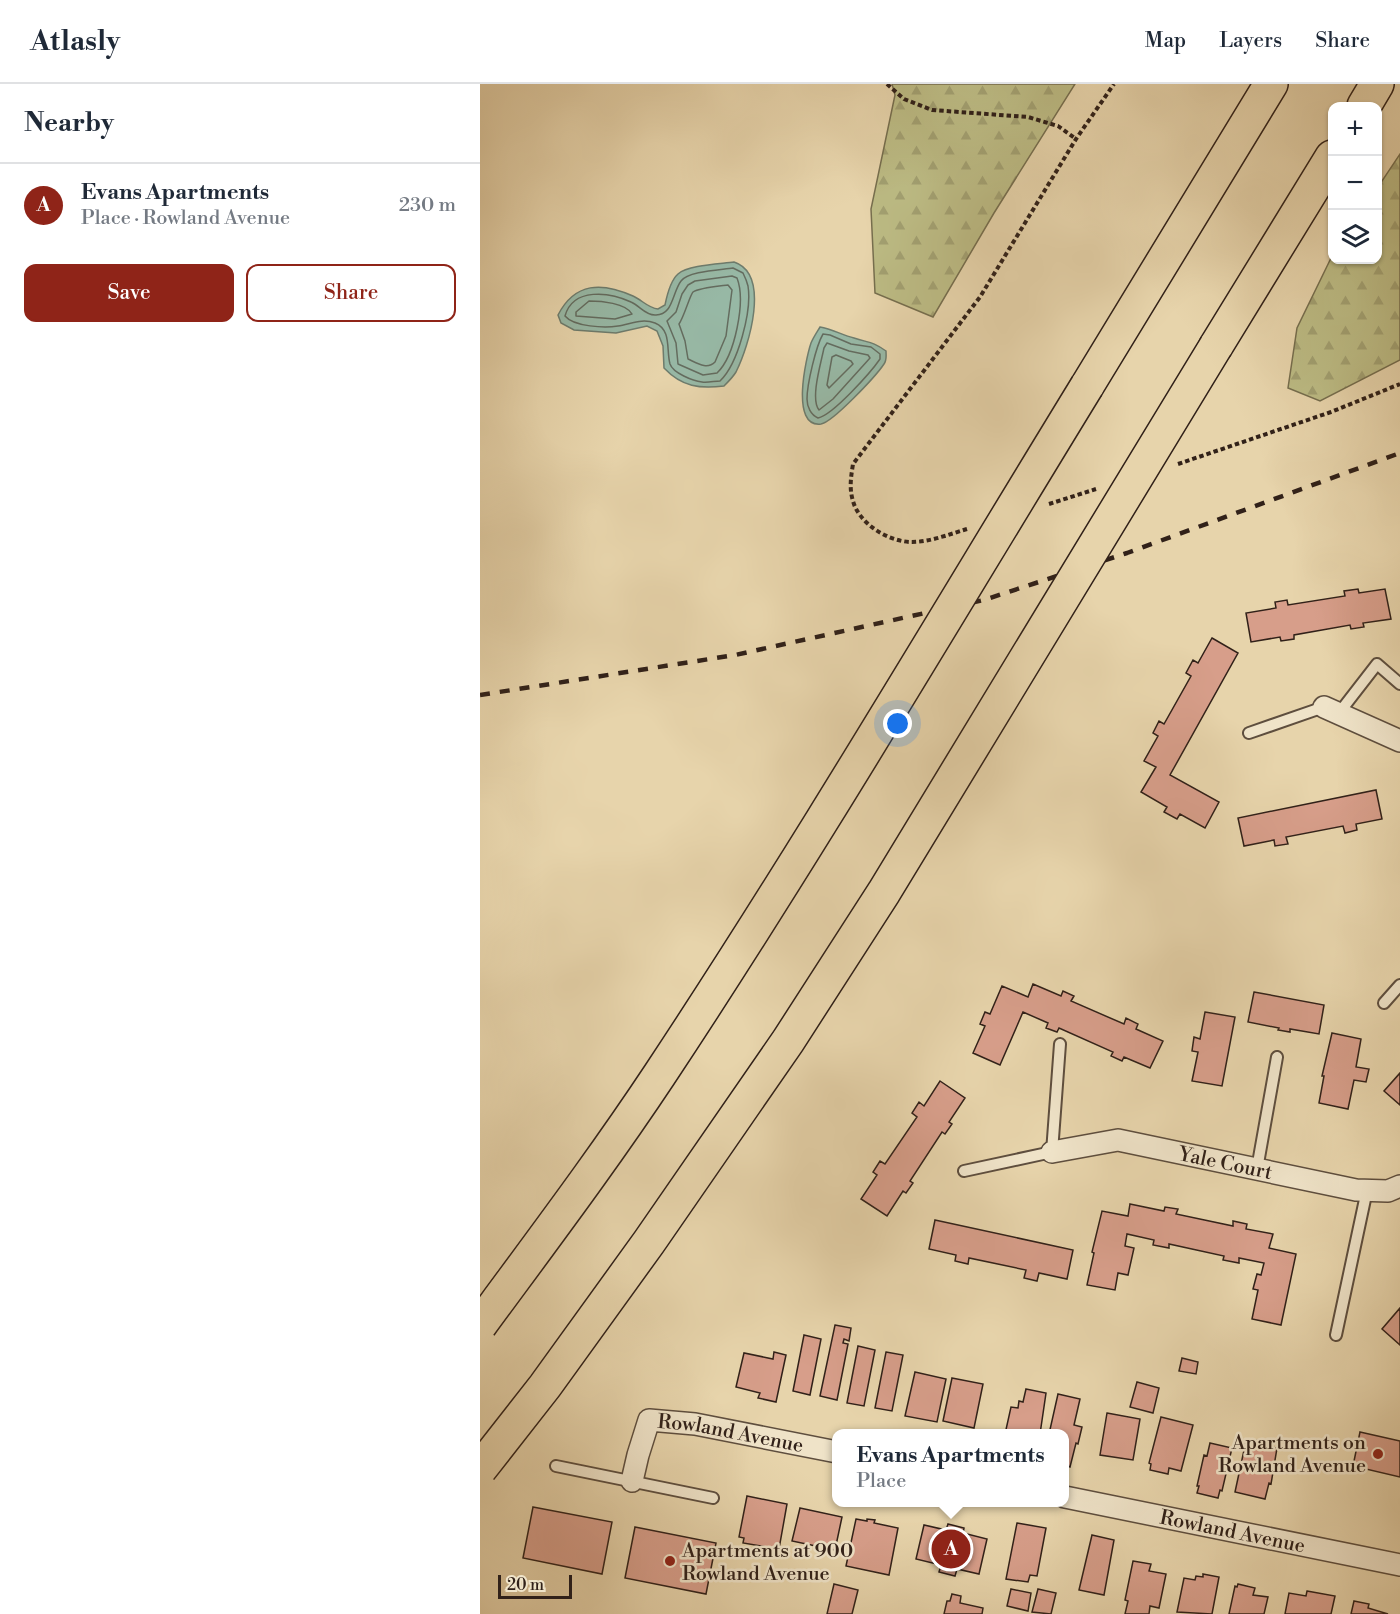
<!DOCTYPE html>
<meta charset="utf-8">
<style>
:root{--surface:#fff;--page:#f6f6f7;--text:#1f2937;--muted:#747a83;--line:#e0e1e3;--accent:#8f2418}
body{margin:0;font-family:"Libre Bodoni",serif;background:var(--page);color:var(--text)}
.controls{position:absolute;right:18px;top:18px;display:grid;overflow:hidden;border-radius:12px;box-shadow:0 2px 4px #0004}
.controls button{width:54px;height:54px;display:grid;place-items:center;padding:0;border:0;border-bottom:2px solid var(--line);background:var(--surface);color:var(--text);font:30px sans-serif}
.scale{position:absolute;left:18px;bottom:15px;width:74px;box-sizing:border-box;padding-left:6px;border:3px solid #312119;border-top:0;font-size:16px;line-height:21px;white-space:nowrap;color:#312119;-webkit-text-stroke:4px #efe3c8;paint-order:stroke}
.you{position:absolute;left:418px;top:640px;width:21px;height:21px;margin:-15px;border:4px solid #fff;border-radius:50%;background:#1a73e8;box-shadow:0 0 0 9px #1a73e833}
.badge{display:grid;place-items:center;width:39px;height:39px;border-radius:50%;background:var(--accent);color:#fff;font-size:20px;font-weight:700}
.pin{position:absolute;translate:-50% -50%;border:3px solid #fff;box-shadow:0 2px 6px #0006}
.popup{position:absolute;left:352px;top:1345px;width:237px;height:78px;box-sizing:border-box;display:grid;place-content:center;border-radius:12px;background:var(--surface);filter:drop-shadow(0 2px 4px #0005);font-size:20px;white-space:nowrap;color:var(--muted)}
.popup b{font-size:22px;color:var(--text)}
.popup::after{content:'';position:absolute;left:50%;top:100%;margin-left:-12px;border:12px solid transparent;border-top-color:var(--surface)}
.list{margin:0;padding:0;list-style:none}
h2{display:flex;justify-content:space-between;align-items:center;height:78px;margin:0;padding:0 24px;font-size:26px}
h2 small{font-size:20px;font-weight:400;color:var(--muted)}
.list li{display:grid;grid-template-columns:39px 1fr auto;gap:18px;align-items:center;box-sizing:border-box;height:84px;padding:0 24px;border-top:2px solid var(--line)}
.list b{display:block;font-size:22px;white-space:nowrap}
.list p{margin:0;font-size:20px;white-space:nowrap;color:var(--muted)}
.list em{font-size:20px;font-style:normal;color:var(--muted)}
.actions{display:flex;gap:12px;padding:18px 24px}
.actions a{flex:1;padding:14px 0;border:2px solid var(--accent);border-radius:12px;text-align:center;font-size:21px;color:var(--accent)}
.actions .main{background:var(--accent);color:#fff}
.icon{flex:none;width:33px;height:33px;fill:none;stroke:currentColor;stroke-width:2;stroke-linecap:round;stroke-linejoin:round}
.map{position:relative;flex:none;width:920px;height:1530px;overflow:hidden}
header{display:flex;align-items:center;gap:36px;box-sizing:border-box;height:84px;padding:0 30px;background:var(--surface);border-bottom:2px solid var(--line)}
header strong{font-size:28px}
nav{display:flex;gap:33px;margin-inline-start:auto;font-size:21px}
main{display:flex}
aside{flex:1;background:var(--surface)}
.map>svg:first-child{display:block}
.forest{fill:url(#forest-firs);stroke:#766e4e;stroke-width:1.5}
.water{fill:#97b8a5;stroke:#6e7c6d;stroke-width:1.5}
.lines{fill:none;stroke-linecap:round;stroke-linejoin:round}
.shore{stroke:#646c5f;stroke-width:1.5}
.building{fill:#d79e8a;stroke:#312119;stroke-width:1.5}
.service-casing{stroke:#5e4e3e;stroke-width:14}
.minor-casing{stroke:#5e4e3e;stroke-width:24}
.motorway-casing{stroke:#312119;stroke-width:36}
.path{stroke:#312119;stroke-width:4;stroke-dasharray:4.5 3;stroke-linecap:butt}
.service{stroke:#efe3c8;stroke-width:10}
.minor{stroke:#efe3c8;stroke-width:21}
.motorway{stroke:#e7d4ab;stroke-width:33}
.rail{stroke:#312119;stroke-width:4.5;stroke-dasharray:10 10;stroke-linecap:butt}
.motorway-bridge-casing{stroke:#312119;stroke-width:36;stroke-linecap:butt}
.motorway-bridge{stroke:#e7d4ab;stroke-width:33}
.poi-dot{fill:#8f2418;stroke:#efe3c8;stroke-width:2}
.labels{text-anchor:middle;stroke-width:5;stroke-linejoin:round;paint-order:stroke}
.street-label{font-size:20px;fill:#312119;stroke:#efe3c8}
.poi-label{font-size:20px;fill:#312119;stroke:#efe3c8;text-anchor:end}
</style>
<header>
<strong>Atlasly</strong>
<nav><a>Map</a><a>Layers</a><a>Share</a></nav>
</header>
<main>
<aside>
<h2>Nearby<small></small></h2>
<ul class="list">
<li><span class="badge">A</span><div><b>Evans Apartments</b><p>Place · Rowland Avenue</p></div><em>230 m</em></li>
</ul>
<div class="actions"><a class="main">Save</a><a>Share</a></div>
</aside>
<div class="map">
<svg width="920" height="1530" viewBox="0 0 920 1530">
<defs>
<pattern id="forest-firs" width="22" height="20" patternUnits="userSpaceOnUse" patternTransform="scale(1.5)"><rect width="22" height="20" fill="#bcbb84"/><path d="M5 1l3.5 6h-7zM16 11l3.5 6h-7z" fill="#a2a071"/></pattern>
</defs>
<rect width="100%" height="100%" fill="#e7d4ab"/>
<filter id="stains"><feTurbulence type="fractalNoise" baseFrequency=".00333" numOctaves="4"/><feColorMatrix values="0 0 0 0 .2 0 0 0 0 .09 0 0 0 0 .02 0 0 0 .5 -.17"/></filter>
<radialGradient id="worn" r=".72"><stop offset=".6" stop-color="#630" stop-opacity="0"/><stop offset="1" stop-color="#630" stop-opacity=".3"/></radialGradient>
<path class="forest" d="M 412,0 L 595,0 L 514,129 L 453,233 L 395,209 L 391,125 L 415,11 Z
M 920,70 L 920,276 L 840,317 L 808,304 L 817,244 L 852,172 L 852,176 L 898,176 L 898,103 Z"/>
<path class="water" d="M 254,178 C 291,190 269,262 256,288 C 253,293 248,298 244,302 C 220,305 202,303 184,284 L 183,262 L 177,247 L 167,242 L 136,249 L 94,246 L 81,239 L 78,231 C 95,198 122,198 153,212 C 162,216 168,224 178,225 L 185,221 C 187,211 190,197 198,190 C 208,181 240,180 254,178 Z
M 340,243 C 352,245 362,251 374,254 C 389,259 392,257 406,267 C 406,272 407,276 404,280 C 396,292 353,338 341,340 C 310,344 326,274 331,259 C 333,254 337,248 340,243 Z"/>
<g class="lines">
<path class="shore" d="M 253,184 L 263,189 C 265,193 267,198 268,202 C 272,227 258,280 240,297 C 235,297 227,299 222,298 C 213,297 193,289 190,280 C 186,266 192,246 175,239 C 162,234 151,240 138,242 C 125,244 94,243 85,232 C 93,203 130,208 151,218 C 160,222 165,231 175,231 C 193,232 192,209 201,197 C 208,187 240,186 253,184 Z
M 252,192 L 257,194 C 266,217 255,272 237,289 L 223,291 L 198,280 L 196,259 L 187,237 L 196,228 L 202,210 L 208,201 L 215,197 Z
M 248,201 L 252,206 L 246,252 L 235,278 C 227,286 217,279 208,275 L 205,257 L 199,240 C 204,233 210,211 213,208 C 219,204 241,202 248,201 Z
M 109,217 C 121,217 146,219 152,230 L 135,235 L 96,232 L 96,228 Z
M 343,250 L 350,251 L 371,260 L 391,263 L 400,270 L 400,275 C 391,288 353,331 338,334 C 331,331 327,323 327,315 C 327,300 336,262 343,250 Z
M 347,259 L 369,267 L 388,271 L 390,274 L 353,315 L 339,326 C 330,315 341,279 344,264 Z
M 356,271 L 371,277 L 373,280 L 349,304 L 347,301 L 352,273 Z"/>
</g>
<path class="building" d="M 878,505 L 879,509 L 905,505 L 911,535 L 883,539 L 884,543 L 871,545 L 870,541 L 814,551 L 814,555 L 801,557 L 800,553 L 771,558 L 766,529 L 796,524 L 795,518 L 807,516 L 808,521 L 865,512 L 864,507 Z
M 732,554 L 758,569 L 690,691 L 739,718 L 725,744 L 700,730 L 697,735 L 684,728 L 687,723 L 661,708 L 676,683 L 664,677 L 678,652 L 673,649 L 679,637 L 684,640 L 711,592 L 706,589 L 713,576 L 718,579 Z
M 896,706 L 902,735 L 876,740 L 877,746 L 865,749 L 863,742 L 806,753 L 808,760 L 795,762 L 794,756 L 764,762 L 758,734 Z
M 553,900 L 581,912 L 583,907 L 594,912 L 591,917 L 644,940 L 646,934 L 658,940 L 656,945 L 683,957 L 670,984 L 644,973 L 642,977 L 631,972 L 633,968 L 579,944 L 577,948 L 566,944 L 568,939 L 543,928 L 520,981 L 493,969 L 505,942 L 500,940 L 505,928 L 510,930 L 522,902 L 548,913 Z
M 774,908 L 844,921 L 839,950 L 810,945 L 810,948 L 798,946 L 799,944 L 768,938 Z
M 725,928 L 755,933 L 742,1002 L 712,997 L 718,968 L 712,967 L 714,953 L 720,955 Z
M 852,949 L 881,955 L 876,983 L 889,985 L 886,998 L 874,996 L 868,1025 L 839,1019 L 844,992 L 842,992 Z
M 920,989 L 920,1021 L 904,1007 Z
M 460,997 L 485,1014 L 469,1038 L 472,1040 L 465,1050 L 462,1048 L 430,1097 L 433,1099 L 426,1109 L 423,1107 L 407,1132 L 381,1115 L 397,1091 L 393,1088 L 400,1077 L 405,1080 L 437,1033 L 432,1029 L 439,1018 L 444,1022 Z
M 650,1120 L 684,1127 L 685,1123 L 698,1125 L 696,1130 L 753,1142 L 753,1137 L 767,1140 L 766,1145 L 793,1150 L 789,1164 L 816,1170 L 801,1241 L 772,1235 L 778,1206 L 773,1205 L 777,1190 L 781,1191 L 784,1179 L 759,1174 L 759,1179 L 743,1176 L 744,1172 L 689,1160 L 689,1164 L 673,1161 L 674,1156 L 647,1150 L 645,1162 L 654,1164 L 648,1191 L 638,1189 L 635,1206 L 607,1201 L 614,1169 L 612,1168 L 622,1127 L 648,1132 Z
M 455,1136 L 593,1166 L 587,1195 L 559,1189 L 557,1197 L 544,1194 L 546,1186 L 489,1174 L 488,1180 L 475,1177 L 476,1171 L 449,1165 Z
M 920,1224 L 920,1261 L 902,1245 Z
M 355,1241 L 371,1244 L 369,1257 L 364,1255 L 363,1259 L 368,1260 L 357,1316 L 340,1312 Z
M 324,1251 L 341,1255 L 330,1311 L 313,1307 Z
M 378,1262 L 395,1266 L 384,1322 L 367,1319 Z
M 294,1268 L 306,1271 L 296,1318 L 278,1314 L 280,1309 L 256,1303 L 264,1269 L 293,1275 Z
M 406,1268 L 423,1271 L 412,1327 L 395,1324 Z
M 702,1274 L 718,1278 L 716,1290 L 699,1287 Z
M 435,1288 L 466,1295 L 457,1338 L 425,1332 Z
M 472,1294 L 503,1300 L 494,1344 L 463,1337 Z
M 657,1298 L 679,1304 L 673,1329 L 650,1323 Z
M 546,1305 L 566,1309 L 560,1350 L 525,1350 L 531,1323 L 538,1324 L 539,1317 L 543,1318 Z
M 578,1310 L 600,1315 L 594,1341 L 602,1343 L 598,1360 L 596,1359 L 590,1383 L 585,1381 L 585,1350 L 569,1350 Z
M 627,1329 L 660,1335 L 653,1376 L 620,1371 Z
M 681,1333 L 713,1341 L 701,1387 L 689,1384 L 688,1390 L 670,1386 L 671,1380 L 669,1379 Z
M 880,1348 L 920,1357 L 920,1393 L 873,1382 Z
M 770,1355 L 780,1357 L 779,1360 L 797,1364 L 791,1400 L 789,1399 L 785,1415 L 755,1408 L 766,1357 L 770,1358 Z
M 730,1359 L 752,1364 L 742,1407 L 740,1406 L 738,1414 L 717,1409 L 719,1402 L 717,1402 L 724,1371 L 727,1372 Z
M 267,1412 L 307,1420 L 299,1465 L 263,1459 L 264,1454 L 259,1453 Z
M 53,1423 L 132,1438 L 122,1490 L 43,1474 Z
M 320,1424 L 362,1433 L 355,1466 L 312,1457 Z
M 376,1435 L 387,1437 L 387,1435 L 395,1436 L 394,1439 L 418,1444 L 409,1491 L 366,1482 Z
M 537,1439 L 566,1444 L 557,1492 L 550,1491 L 548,1498 L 526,1495 Z
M 468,1440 L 484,1444 L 483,1449 L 507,1455 L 499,1490 L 477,1485 L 475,1492 L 459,1488 L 461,1481 L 436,1475 L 444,1441 L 466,1446 Z
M 155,1443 L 236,1459 L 226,1510 L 145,1494 Z
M 612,1451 L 634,1456 L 624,1511 L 599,1506 Z
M 653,1477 L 671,1480 L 669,1487 L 686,1490 L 679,1524 L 670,1522 L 669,1530 L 645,1530 L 648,1517 L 645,1516 Z
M 723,1490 L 739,1493 L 732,1530 L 697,1528 L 704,1494 L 715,1496 L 716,1492 L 723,1493 Z
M 354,1500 L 378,1506 L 372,1530 L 347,1530 Z
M 758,1500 L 775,1504 L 773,1511 L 788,1513 L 784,1530 L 749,1530 L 755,1502 L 757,1503 Z
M 531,1505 L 551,1509 L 548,1527 L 527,1522 Z
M 558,1505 L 576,1509 L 571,1530 L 552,1528 Z
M 827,1507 L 855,1512 L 851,1530 L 805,1530 L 809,1509 L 826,1512 Z
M 472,1510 L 481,1512 L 480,1519 L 503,1524 L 502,1530 L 464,1530 L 467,1517 L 470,1517 Z
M 874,1517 L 889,1520 L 888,1524 L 908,1530 L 871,1530 Z"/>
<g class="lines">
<defs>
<path id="service" d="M 859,629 L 897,580 L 920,600
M 769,649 L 844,623
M 904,919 L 920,901
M 777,1085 L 797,973
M 484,1087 L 572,1068 L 580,960
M 856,1251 L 887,1106
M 76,1382 L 233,1414"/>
<g id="minor">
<path d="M 844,623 L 920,657"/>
<path id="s1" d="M 572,1068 L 638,1056 L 876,1106 L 908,1107 L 920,1102"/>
<path id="s2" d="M 152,1397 L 158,1371 L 169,1336 L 215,1340 L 357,1368"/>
<path id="s3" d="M 585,1413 L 920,1481"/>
</g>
<path id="motorway" d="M 884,22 L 897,0
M 736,262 L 852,73
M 607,302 L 791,0"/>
</defs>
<use href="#service" class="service-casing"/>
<use href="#minor" class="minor-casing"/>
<use href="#motorway" class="motorway-casing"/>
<path class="path" d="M 407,0 L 424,15 L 452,26 L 548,33 L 578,42 L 596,55
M 698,380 L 851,328 L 920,300
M 569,420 L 616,405
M 487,445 C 470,450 450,458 432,458 C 409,458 379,440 373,417 C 369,404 371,393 373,380 L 500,213 L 596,55 L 634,0"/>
<use href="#service" class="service"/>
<use href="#minor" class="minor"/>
<use href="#motorway" class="motorway"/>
<path class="rail" d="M 0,611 L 255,571 L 504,516 L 647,469 L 920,369"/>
<defs>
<path id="motorway-bridge" d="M 0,1241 C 61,1158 123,1076 180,990 C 329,765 466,532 607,302
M 0,1385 L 65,1302 L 169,1158 L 308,957 L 404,808 L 736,262"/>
</defs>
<use href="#motorway-bridge" class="motorway-bridge-casing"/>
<use href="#motorway-bridge" class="motorway-bridge"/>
</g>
<g class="poi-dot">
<circle cx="898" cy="1370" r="6"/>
<circle cx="190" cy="1477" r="6"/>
</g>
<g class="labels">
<g class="street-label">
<text dy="7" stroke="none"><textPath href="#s1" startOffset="177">Yale Court</textPath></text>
<text dy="7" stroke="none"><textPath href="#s2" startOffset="146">Rowland Avenue</textPath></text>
<text dy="7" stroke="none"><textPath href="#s3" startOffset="171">Rowland Avenue</textPath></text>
</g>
<g class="poi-label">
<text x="886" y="1365">Apartments on<tspan x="886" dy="23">Rowland Avenue</tspan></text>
<text x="202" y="1473" text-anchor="start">Apartments at 900<tspan x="202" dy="23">Rowland Avenue</tspan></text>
</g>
</g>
<rect width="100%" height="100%" filter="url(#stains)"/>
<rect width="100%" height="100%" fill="url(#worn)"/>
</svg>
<div class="controls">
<button>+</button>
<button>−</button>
<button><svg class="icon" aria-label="layers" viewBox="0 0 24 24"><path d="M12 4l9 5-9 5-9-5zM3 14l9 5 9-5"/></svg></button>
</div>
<div class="scale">20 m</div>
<div class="you"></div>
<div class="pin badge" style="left:471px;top:1465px">A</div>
<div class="popup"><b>Evans Apartments</b>Place</div>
</div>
</main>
